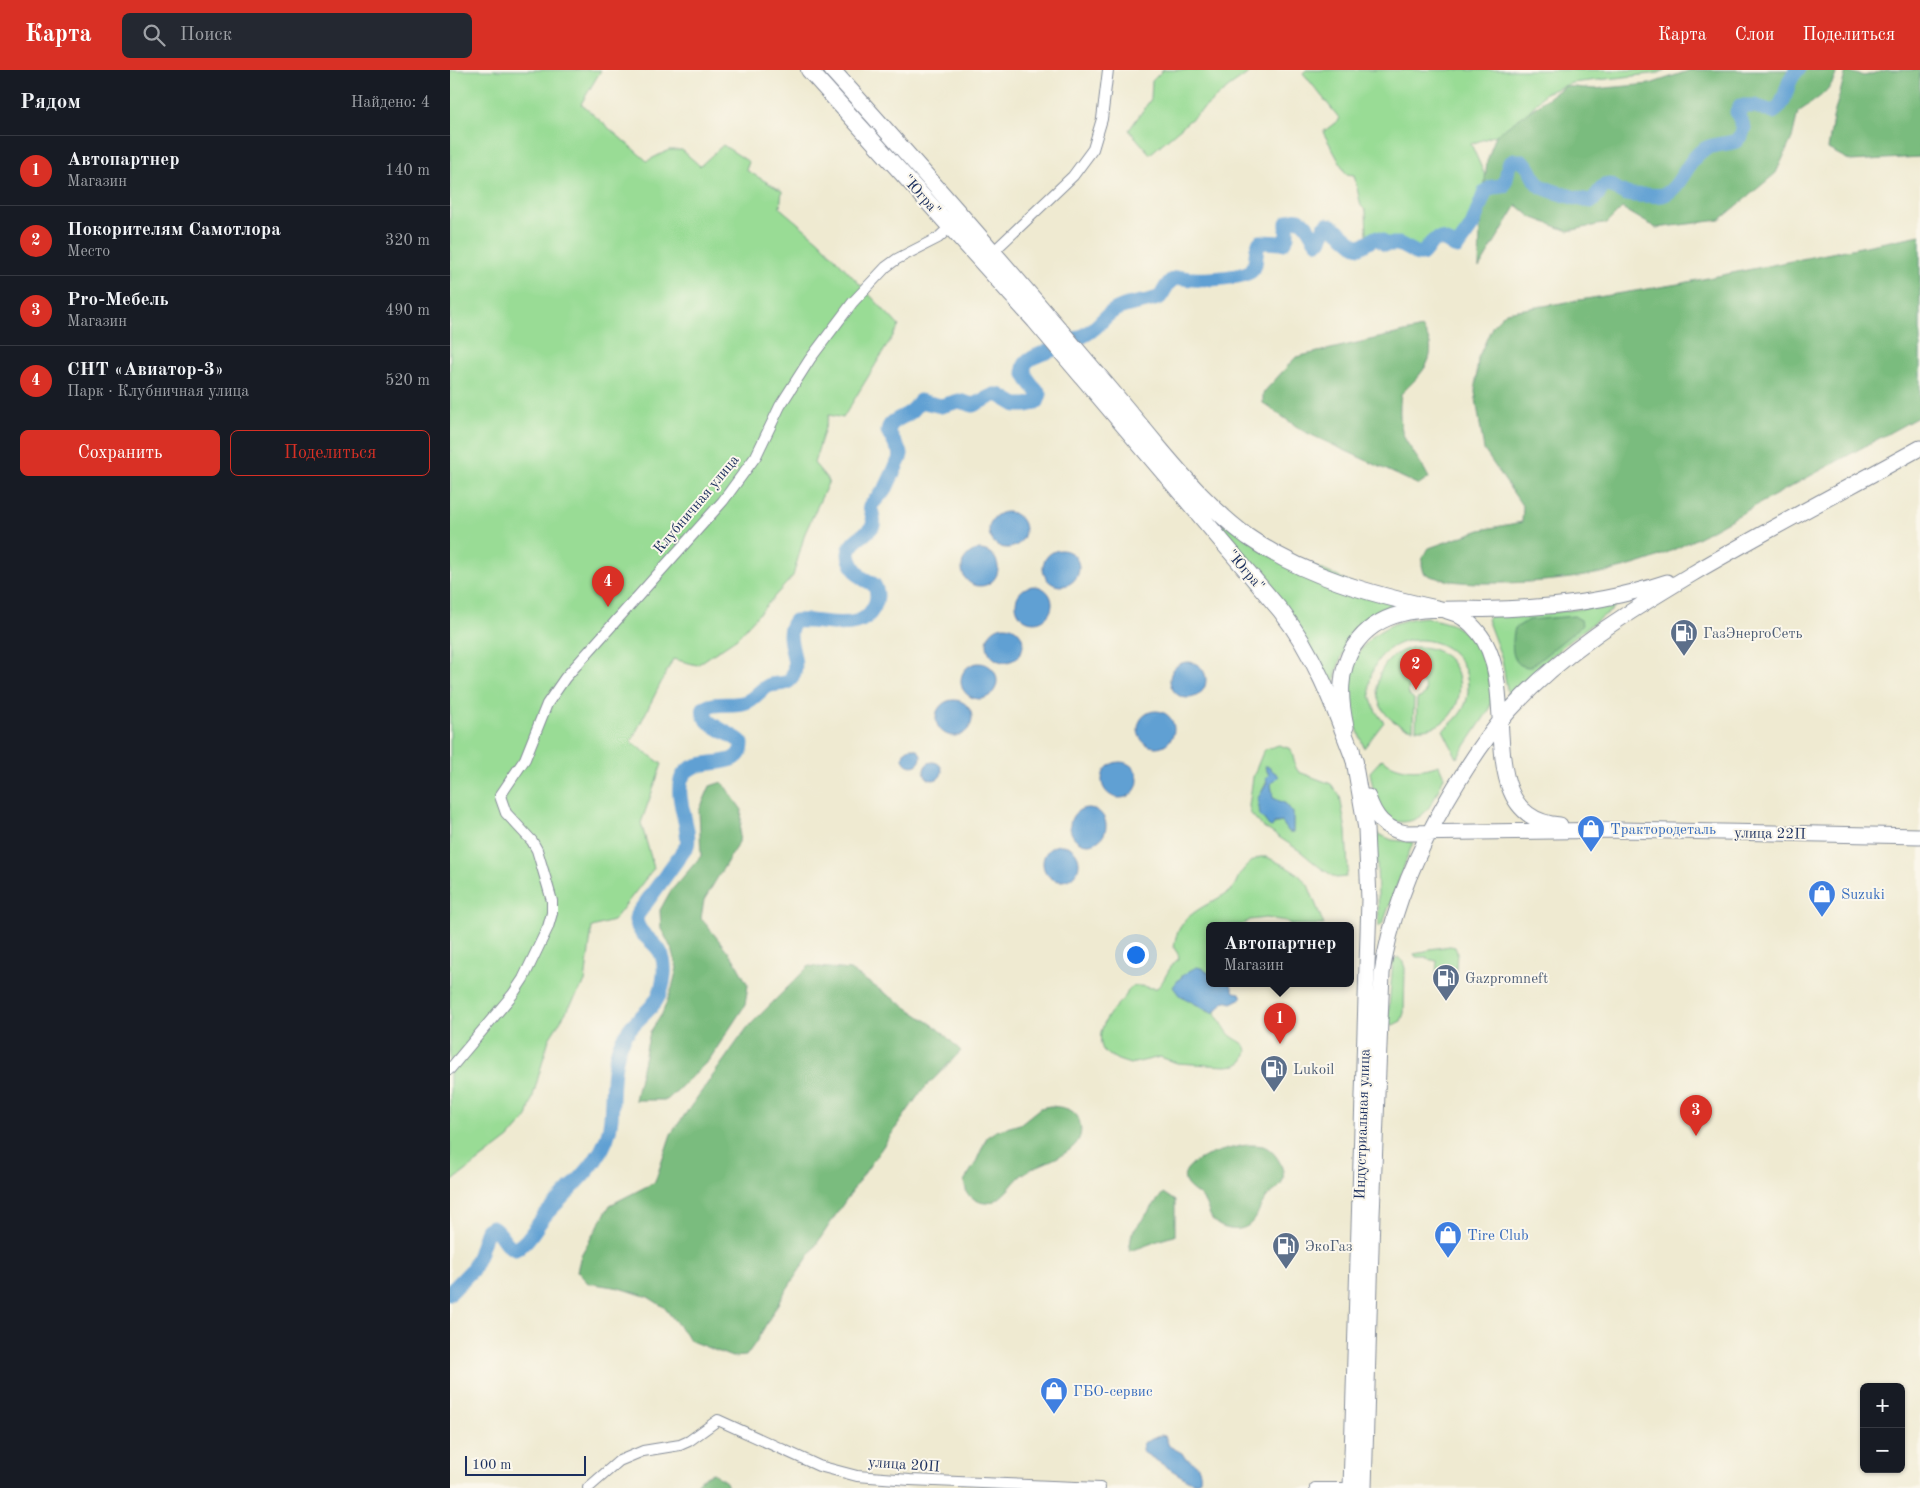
<!DOCTYPE html>
<html lang="ru">
<meta charset="utf-8">
<style>
:root{--surface:#171b24;--page:#242831;--text:#f1f3f6;--muted:#9ea1a6;--line:#363941;--accent:#d93025}
body{margin:0;font-family:"Old Standard TT",serif;background:var(--page);color:var(--text)}
.controls{position:absolute;right:15px;bottom:15px;display:grid;overflow:hidden;border-radius:8px;box-shadow:0 1px 4px #0004}
.controls button{width:45px;height:45px;display:grid;place-items:center;padding:0;border:0;border-bottom:1px solid var(--line);background:var(--surface);color:var(--text);font:25px sans-serif}
.scale{position:absolute;left:15px;bottom:12px;width:121px;box-sizing:border-box;padding-left:5px;border:2px solid #1b2f5e;border-top:0;font-size:14px;line-height:18px;white-space:nowrap;color:#1b2f5e;-webkit-text-stroke:4px #fbf7ec;paint-order:stroke}
.you{position:absolute;left:685px;top:884px;width:18px;height:18px;margin:-12px;border:4px solid #fff;border-radius:50%;background:#1a73e8;box-shadow:0 0 0 8px #1a73e833}
.badge{display:grid;place-items:center;width:32px;height:32px;border-radius:50%;background:var(--accent);color:#fff;font-size:16px;font-weight:700}
.pin{position:absolute;translate:-50% -41px;filter:drop-shadow(0 1px 2px #0008)}
.pin::after{content:'';position:absolute;top:26px;width:18px;height:15px;background:inherit;clip-path:polygon(0 0,100% 0,50% 100%)}
.popup{position:absolute;left:756px;top:852px;width:148px;height:65px;box-sizing:border-box;display:grid;place-content:center;border-radius:8px;background:var(--surface);filter:drop-shadow(0 1px 4px #0005);font-size:16px;white-space:nowrap;color:var(--muted)}
.popup b{font-size:19px;color:var(--text)}
.popup::after{content:'';position:absolute;left:50%;top:100%;margin-left:-10px;border:10px solid transparent;border-top-color:var(--surface)}
.list{margin:0;padding:0;list-style:none}
h2{display:flex;justify-content:space-between;align-items:center;height:65px;margin:0;padding:0 20px;font-size:21px}
h2 small{font-size:16px;font-weight:400;color:var(--muted)}
.list li{display:grid;grid-template-columns:32px 1fr auto;gap:15px;align-items:center;box-sizing:border-box;height:70px;padding:0 20px;border-top:1px solid var(--line)}
.list b{display:block;font-size:19px;white-space:nowrap}
.list p{margin:0;font-size:16px;white-space:nowrap;color:var(--muted)}
.list em{font-size:16px;font-style:normal;color:var(--muted)}
.actions{display:flex;gap:10px;padding:15px 20px}
.actions a{flex:1;padding:11px 0;border:1px solid var(--accent);border-radius:8px;text-align:center;font-size:18px;color:var(--accent)}
.actions .main{background:var(--accent);color:#fff}
.icon{flex:none;width:28px;height:28px;fill:none;stroke:currentColor;stroke-width:2;stroke-linecap:round;stroke-linejoin:round}
.map{position:relative;flex:none;width:1470px;height:1418px;overflow:hidden}
header{display:flex;align-items:center;gap:30px;box-sizing:border-box;height:70px;padding:0 25px;background:var(--accent);color:#fff}
header strong{font-size:24px}
nav{display:flex;gap:28px;margin-inline-start:auto;font-size:18px}
.search{width:350px;height:45px;background:var(--page);display:flex;align-items:center;gap:12px;box-sizing:border-box;padding:0 18px;border-radius:8px;color:var(--muted);font-size:19px}
main{display:flex}
aside{flex:1;background:var(--surface)}
.map>svg:first-child{display:block}
.green{fill:#99dc95;stroke:#5a867a;fill-rule:evenodd}
.forest{fill:#7abc7e;stroke:#4a766e}
.water{fill:#60a0d3;stroke:#3e6898}
.lines{fill:none;stroke-linecap:round;stroke-linejoin:round}
.river{stroke:#60a0d3;stroke-width:15}
.minor-casing{stroke:#858c98;stroke-width:12}
.primary-casing{stroke:#858c98;stroke-width:17}
.trunk-casing{stroke:#858c98;stroke-width:18}
.minor{stroke:#fff;stroke-width:10}
.primary{stroke:#fff;stroke-width:15}
.trunk{stroke:#fff;stroke-width:16}
.labels{text-anchor:middle;stroke-width:4;stroke-linejoin:round;paint-order:stroke}
.street-label{font-size:15px;fill:#1b2f5e;stroke:#fbf7ec}
.service-label{font-size:15px;fill:#4e5e75;stroke:#fbf7ec;text-anchor:start}
.shop-label{font-size:15px;fill:#366cbe;stroke:#fbf7ec;text-anchor:start}
</style>
<header>
<strong>Карта</strong>
<div class="search"><svg class="icon" aria-label="search" viewBox="0 0 24 24"><circle cx="10" cy="10" r="6"/><path d="M15 15l6 6"/></svg>Поиск</div>
<nav><a>Карта</a><a>Слои</a><a>Поделиться</a></nav>
</header>
<main>
<aside>
<h2>Рядом<small>Найдено: 4</small></h2>
<ul class="list">
<li><span class="badge">1</span><div><b>Автопартнер</b><p>Магазин</p></div><em>140 m</em></li>
<li><span class="badge">2</span><div><b>Покорителям Самотлора</b><p>Место</p></div><em>320 m</em></li>
<li><span class="badge">3</span><div><b>Pro-Мебель</b><p>Магазин</p></div><em>490 m</em></li>
<li><span class="badge">4</span><div><b>СНТ «Авиатор-3»</b><p>Парк · Клубничная улица</p></div><em>520 m</em></li>
</ul>
<div class="actions"><a class="main">Сохранить</a><a>Поделиться</a></div>
</aside>
<div class="map">
<svg width="1470" height="1418" viewBox="0 0 1470 1418">
<rect width="100%" height="100%" fill="#fbf7ec"/>
<filter id="ink" filterUnits="userSpaceOnUse"><feTurbulence type="fractalNoise" baseFrequency=".02" numOctaves="2"/><feDisplacementMap in="SourceGraphic" scale="10" xChannelSelector="R" yChannelSelector="G"/><feConvolveMatrix kernelMatrix="1 2 1 2 8 2 1 2 1" color-interpolation-filters="sRGB"/></filter>
<filter id="wash" filterUnits="userSpaceOnUse"><feTurbulence type="fractalNoise" baseFrequency=".0096" numOctaves="4" result="noise"/><feDisplacementMap in="SourceGraphic" scale="20" xChannelSelector="R" yChannelSelector="G"/><feGaussianBlur stdDeviation="1.12" result="paint"/><feColorMatrix in="noise" values="0 0 0 0 0 0 0 0 0 0 0 0 0 0 0 0 0 1.4 0 .05"/><feComposite in="paint" operator="in"/></filter>
<g filter="url(#wash)">
<rect width="100%" height="100%" fill="#efead1"/>
<path class="green" d="M 0,0 L 151,0 L 131,34 L 197,91 L 219,80 L 232,80 L 250,96 L 273,75 L 299,92 L 296,100 L 332,121 L 330,138 L 369,171 L 449,256 L 393,348 L 379,345 L 364,393 L 379,411 L 355,463 L 343,506 L 287,568 L 247,595 L 223,589 L 181,672 L 212,694 L 191,753 L 204,798 L 163,851 L 142,857 L 135,912 L 99,969 L 77,1047 L 59,1068 L 0,1113 Z
M 713,0 L 803,0 L 779,17 L 700,84 L 679,60 L 701,29 L 702,11 Z
M 856,0 L 1215,0 L 1209,3 L 1122,13 L 1095,23 L 1076,45 L 1046,65 L 1021,74 L 1038,112 L 1028,127 L 1007,171 C 986,164 987,163 970,178 L 954,170 L 939,170 L 936,166 L 917,165 L 916,141 L 911,136 L 904,105 L 896,104 L 873,62 L 890,49 L 853,3 Z
M 634,296 L 770,453 L 952,536 C 911,543 890,577 884,615 L 882,615 Z
M 1160,535 L 1165,536 L 1161,541 C 1134,559 1107,579 1084,603 C 1077,610 1068,624 1058,625 L 1052,589 L 1037,549 L 1040,546 L 1077,546 Z
M 976,547 L 1001,554 L 1016,563 L 1027,574 L 1036,589 L 1042,628 L 1039,640 L 1007,688 L 993,660 C 1008,649 1019,636 1018,616 C 1016,560 935,553 921,606 C 917,623 922,639 934,652 L 914,678 C 909,662 901,646 899,630 C 894,580 929,550 976,547 Z
M 964,577 C 1027,574 1022,663 966,659 L 967,629 C 975,627 978,620 973,613 C 963,608 956,614 959,625 L 964,629 L 963,659 C 914,650 916,587 964,577 Z
M 829,675 L 841,679 L 846,698 L 849,702 L 881,714 L 890,726 L 896,761 L 898,800 L 896,807 L 886,808 L 868,796 L 850,781 L 812,756 L 801,744 L 799,736 L 803,707 L 813,682 L 816,679 ZM 817,696 L 829,706 L 821,714 L 823,728 L 836,734 L 843,743 L 843,762 L 839,762 L 832,752 L 824,754 L 815,751 C 803,724 811,729 819,705 L 815,697 Z
M 932,689 C 950,702 969,702 989,695 L 994,707 C 989,718 984,732 976,741 C 970,748 961,752 952,752 C 926,751 924,722 920,702 Z
M 926,763 L 942,770 L 963,772 L 933,853 L 929,857 Z
M 810,787 L 817,787 L 835,796 L 849,805 L 858,815 L 874,855 L 841,855 L 836,851 L 816,848 L 800,850 L 792,855 L 760,855 L 760,904 L 751,898 L 733,905 L 726,913 L 737,929 L 759,942 L 766,941 L 768,938 L 765,945 C 772,952 774,958 779,964 C 788,973 804,973 793,991 L 787,995 L 776,996 L 727,993 L 710,987 L 680,994 L 668,990 L 654,982 C 643,962 660,941 674,928 C 677,925 677,921 680,918 C 688,913 699,919 707,918 C 716,910 719,894 729,889 L 728,884 L 724,878 C 727,843 755,838 780,821 C 785,817 787,809 790,804 C 795,797 802,790 810,787 Z
M 1000,876 L 1005,877 L 1007,882 L 1005,917 L 989,917 L 989,908 L 986,905 L 987,891 L 977,889 L 977,887 L 966,887 L 964,884 L 976,882 L 980,879 Z
M 948,887 L 953,892 L 955,898 L 954,943 L 951,951 L 943,955 L 939,953 L 938,949 L 943,891 Z"/>
<path class="forest" d="M 1241,0 L 1387,0 C 1383,21 1364,31 1348,42 L 1342,68 L 1326,103 L 1270,150 L 1206,158 L 1172,138 L 1157,153 L 1118,161 L 1081,147 L 1067,135 L 1029,198 L 1030,159 L 1037,91 L 1046,65 L 1115,16 L 1144,19 L 1200,14 Z
M 1437,0 L 1470,0 L 1470,87 L 1401,91 L 1378,79 L 1383,48 L 1396,1 L 1414,6 Z
M 1470,165 L 1470,346 C 1416,376 1361,405 1307,435 C 1272,454 1238,475 1202,489 C 1154,506 1102,512 1052,513 C 1029,513 994,514 974,503 L 972,495 L 973,486 L 979,478 L 1030,460 L 1072,452 L 1073,437 L 1034,380 L 1025,322 L 1028,288 L 1043,255 L 1056,242 L 1228,214 Z
M 972,258 C 993,286 971,304 951,324 C 949,338 949,358 956,371 C 964,384 973,395 979,408 L 969,415 L 853,361 L 813,333 L 813,323 L 846,287 Z
M 1124,546 L 1131,550 L 1132,555 L 1129,558 L 1081,597 C 1059,598 1061,573 1065,558 L 1079,550 Z
M 272,712 L 292,740 L 289,772 L 254,830 L 251,848 L 283,888 L 298,915 L 295,935 L 259,990 L 217,1030 L 185,1030 L 200,962 L 212,944 L 222,918 L 227,898 L 223,882 L 211,858 L 210,840 L 220,822 L 251,786 L 249,741 L 260,716 Z
M 359,896 L 400,900 L 489,959 L 511,981 L 470,1023 L 391,1137 L 333,1225 L 306,1272 L 296,1286 L 282,1287 L 241,1271 L 214,1237 L 198,1227 L 170,1218 L 138,1213 L 127,1201 L 131,1185 L 160,1135 L 205,1112 L 221,1064 L 297,958 Z
M 600,1036 C 611,1037 625,1038 629,1050 C 641,1084 592,1090 573,1104 C 562,1112 554,1130 538,1133 C 530,1134 523,1128 517,1124 L 514,1111 L 525,1094 L 537,1067 L 546,1061 L 570,1054 L 590,1038 Z
M 797,1075 C 802,1075 808,1075 813,1076 C 826,1080 840,1104 830,1116 C 826,1121 819,1124 815,1129 C 810,1136 808,1145 802,1152 C 794,1162 777,1161 767,1154 C 758,1148 759,1136 752,1128 C 748,1123 739,1119 736,1113 C 724,1090 783,1077 797,1075 Z
M 713,1123 L 725,1131 L 725,1166 C 709,1169 695,1177 679,1181 L 682,1163 Z
M 263,1403 L 276,1412 L 278,1418 L 245,1418 C 249,1410 255,1405 263,1403 Z"/>
<path class="water" d="M539 460a18 18 0 1 1 36 0a18 18 0 1 1-36 0Z
M512 498a18 18 0 1 1 36 0a18 18 0 1 1-36 0Z
M593 498a18 18 0 1 1 36 0a18 18 0 1 1-36 0Z
M566 534a18 18 0 1 1 36 0a18 18 0 1 1-36 0Z
M537 574a18 18 0 1 1 36 0a18 18 0 1 1-36 0Z
M720 610a18 18 0 1 1 36 0a18 18 0 1 1-36 0Z
M511 611a18 18 0 1 1 36 0a18 18 0 1 1-36 0Z
M486 648a18 18 0 1 1 36 0a18 18 0 1 1-36 0Z
M688 659a18 18 0 1 1 36 0a18 18 0 1 1-36 0Z
M453 687a9 9 0 1 1 18 0a9 9 0 1 1-18 0Z
M474 701a9 9 0 1 1 18 0a9 9 0 1 1-18 0Z
M652 710a18 18 0 1 1 36 0a18 18 0 1 1-36 0Z
M 815,696 L 817,696 L 829,706 L 821,714 L 823,728 L 836,734 L 843,743 L 843,762 L 839,762 L 832,752 L 824,753 L 822,757 L 819,756 L 813,748 L 810,746 L 808,728 L 817,713 L 816,708 L 819,705 Z
M620 756a18 18 0 1 1 36 0a18 18 0 1 1-36 0Z
M593 793a18 18 0 1 1 36 0a18 18 0 1 1-36 0Z
M 747,897 L 751,898 L 760,904 L 760,913 L 780,913 L 784,922 L 790,923 L 792,928 L 782,933 L 774,931 L 766,941 L 762,943 L 729,925 L 723,917 C 729,908 737,901 747,897 Z
M 711,1365 L 715,1366 L 719,1376 L 732,1383 L 735,1388 C 746,1393 752,1397 750,1410 L 746,1413 L 739,1411 L 693,1382 L 693,1373 Z"/>
<g class="lines">
<path class="river" d="M 0,1223 L 22,1200 L 29,1185 L 37,1160 L 42,1157 C 54,1164 52,1174 65,1179 C 79,1173 86,1155 97,1143 C 122,1116 159,1088 161,1048 C 163,1023 161,997 171,973 C 184,943 211,943 214,905 C 217,869 190,873 186,850 L 187,845 L 237,776 C 242,758 221,722 234,704 C 249,684 292,703 292,673 C 282,662 249,655 254,638 C 267,631 282,637 296,632 C 305,629 309,620 318,616 C 326,612 337,617 342,607 C 352,589 331,568 345,551 C 365,549 386,557 406,552 C 420,549 433,529 424,515 C 421,512 417,511 414,509 C 408,506 399,491 399,484 C 400,468 419,465 423,455 C 425,449 421,442 420,436 L 436,418 L 450,388 L 451,384 L 438,361 C 439,350 454,348 462,341 C 465,338 467,334 470,331 L 491,336 L 509,331 L 523,335 L 544,325 L 549,325 L 566,335 L 577,335 L 587,332 L 590,324 C 585,318 573,307 574,298 C 574,287 602,281 612,276 C 622,271 633,267 642,260 C 653,252 656,243 669,238 C 682,232 697,233 710,227 C 715,221 716,213 724,209 C 730,206 736,209 743,209 C 754,210 792,208 801,201 C 809,194 803,181 810,172 L 833,173 L 837,167 L 837,153 C 854,141 859,163 867,172 L 871,170 L 874,158 L 877,155 L 882,156 L 906,176 L 910,177 L 925,168 L 930,170 L 935,174 L 949,174 L 968,184 L 972,184 C 979,177 984,164 996,171 C 1001,173 1002,176 1007,177 L 1022,156 L 1035,122 L 1042,117 L 1053,116 L 1056,109 L 1059,94 C 1063,91 1065,90 1070,91 C 1081,94 1081,108 1089,115 C 1098,121 1131,130 1142,131 L 1154,116 L 1160,115 C 1176,125 1178,126 1196,125 C 1201,125 1207,126 1212,125 C 1229,122 1237,90 1253,80 C 1264,73 1275,75 1286,71 L 1291,65 L 1294,58 L 1287,42 L 1290,36 L 1305,36 L 1323,42 C 1339,33 1334,10 1348,0"/>
</g>
</g>
<g filter="url(#ink)">
<g class="lines">
<defs>
<path id="minor" d="M 542,183 L 623,106 L 643,79 L 652,49 L 658,0
M 0,999 L 63,924 L 73,909 L 98,857 L 102,843 L 102,831 L 98,817 L 87,780 L 82,771 L 56,743 L 50,726 L 75,689 L 97,634 L 115,608 L 273,431 L 306,386 L 330,336 L 360,289 L 403,232 L 436,197 L 447,189 L 488,168 L 500,157
M 138,1418 L 169,1391 L 193,1381 L 230,1375 L 239,1371 L 268,1350 L 369,1396 L 407,1406 L 460,1410 L 650,1418
M 865,1418 L 901,1418"/>
<path id="primary" d="M 997,541 C 1010,544 1020,552 1028,562 C 1074,616 1018,747 1110,755
M 896,657 C 890,629 888,602 904,576 C 929,538 973,539 1014,539 C 1038,540 1063,539 1086,537 C 1131,534 1175,526 1217,512
M 918,727 C 925,747 934,759 956,763 L 1171,760 L 1470,766
M 901,1418 L 919,830 L 916,759 L 902,679
M 914,1418 L 922,1145 L 932,903 C 940,848 961,796 987,748 C 1008,710 1031,672 1060,640 C 1114,581 1175,544 1242,504 C 1317,460 1394,420 1470,378"/>
<path id="trunk" d="M 359,0 L 585,251 L 831,541 C 866,586 885,639 905,692
M 382,0 C 469,96 554,194 638,293 C 662,321 686,350 710,379 C 737,411 764,442 798,467 C 854,506 923,525 989,539"/>
</defs>
<use href="#minor" class="minor-casing"/>
<use href="#primary" class="primary-casing"/>
<use href="#trunk" class="trunk-casing"/>
<use href="#minor" class="minor"/>
<use href="#primary" class="primary"/>
<use href="#trunk" class="trunk"/>
</g>
</g>
<defs>
<symbol id="fuel-pin" viewBox="-11 -11 22 30"><path d="M0 17L-7.5 6A9.5 9.5 0 1 1 7.5 6Z" fill="#5c6f8a" stroke="#fbf7ec"/><path d="M-5.5-6h7V0h2V4h1.3V-2.5L3-4.5l.8-.8L6-3V5H2.5V1h-1V6h-7ZM-4.2-4.7v3.2H.2V-4.7Z" fill="#fff"/></symbol>
<symbol id="shop-pin" viewBox="-11 -11 22 30"><path d="M0 17L-7.5 6A9.5 9.5 0 1 1 7.5 6Z" fill="#3f7fe0" stroke="#fbf7ec"/><path d="M-5-2.5h2.3a2.7 3.5 0 0 1 5.4 0H5L5.5 6h-11ZM-1.5-2.5h3a1.5 2.3 0 0 0-3 0Z" fill="#fff"/></symbol>
</defs>
<g fill-rule="evenodd">
<use href="#fuel-pin" x="1218" y="547" width="32" height="43"/>
<use href="#shop-pin" x="1125" y="743" width="32" height="43"/>
<use href="#shop-pin" x="1356" y="808" width="32" height="43"/>
<use href="#fuel-pin" x="980" y="892" width="32" height="43"/>
<use href="#fuel-pin" x="808" y="983" width="32" height="43"/>
<use href="#shop-pin" x="982" y="1149" width="32" height="43"/>
<use href="#fuel-pin" x="820" y="1160" width="32" height="43"/>
<use href="#shop-pin" x="588" y="1305" width="32" height="43"/>
</g>
<g class="labels">
<g class="street-label">
<text transform="translate(472 125) rotate(48)" y="5">"Югра"</text>
<text transform="translate(246 434) rotate(-50)" y="5">Клубничная улица</text>
<text transform="translate(796 500) rotate(49)" y="5">"Югра"</text>
<text transform="translate(1320 763) rotate(1)" y="5">улица 22П</text>
<text transform="translate(912 1054) rotate(-88)" y="5">Индустриальная улица</text>
<text transform="translate(454 1394) rotate(4)" y="5">улица 20П</text>
</g>
<g class="service-label">
<text x="1253" y="568">ГазЭнергоСеть</text>
<text x="1015" y="913">Gazpromneft</text>
<text x="843" y="1004">Lukoil</text>
<text x="855" y="1181">ЭкоГаз</text>
</g>
<g class="shop-label">
<text x="1160" y="764">Трактородеталь</text>
<text x="1391" y="829">Suzuki</text>
<text x="1017" y="1170">Tire Club</text>
<text x="623" y="1326">ГБО-сервис</text>
</g>
</g>
</svg>
<div class="controls">
<button>+</button>
<button>−</button>
</div>
<div class="scale">100 m</div>
<div class="you"></div>
<div class="pin badge" style="left:830px;top:974px">1</div>
<div class="popup"><b>Автопартнер</b>Магазин</div>
<div class="pin badge" style="left:966px;top:620px">2</div>
<div class="pin badge" style="left:1246px;top:1066px">3</div>
<div class="pin badge" style="left:158px;top:537px">4</div>
</div>
</main>
